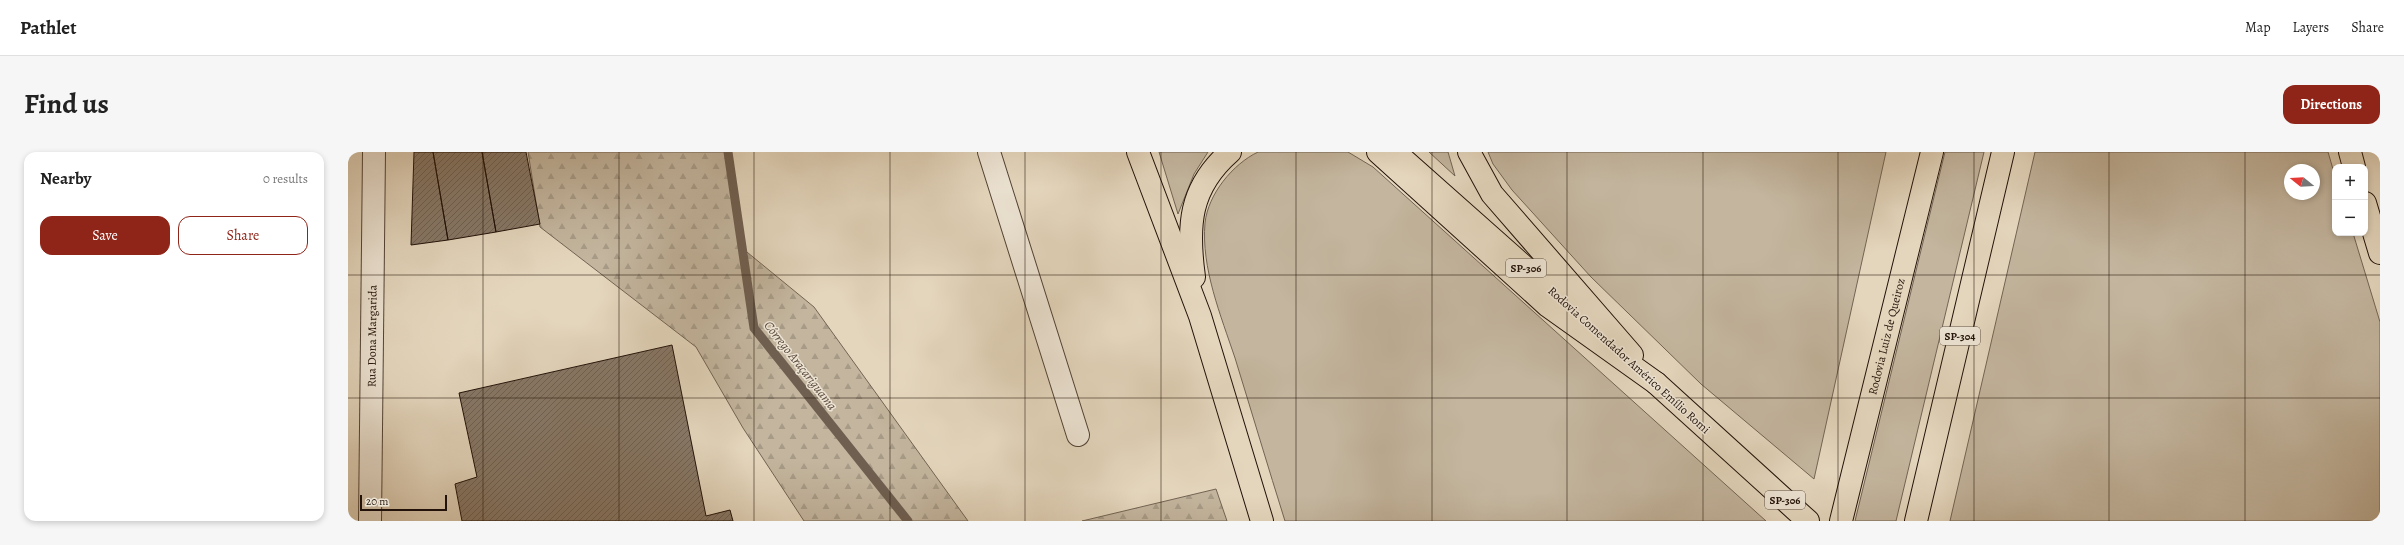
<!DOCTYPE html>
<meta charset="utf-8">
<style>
:root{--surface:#fff;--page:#f6f6f6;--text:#222;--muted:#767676;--line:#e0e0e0;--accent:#8f2418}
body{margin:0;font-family:Alegreya,serif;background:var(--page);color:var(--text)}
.controls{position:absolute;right:12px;top:12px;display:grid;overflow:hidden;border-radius:8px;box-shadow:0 2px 6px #0003}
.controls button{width:36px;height:36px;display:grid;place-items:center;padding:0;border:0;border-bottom:1px solid var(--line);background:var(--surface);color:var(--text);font:20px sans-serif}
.compass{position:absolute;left:1936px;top:12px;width:36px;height:36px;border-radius:50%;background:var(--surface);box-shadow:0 2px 6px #0003;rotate:288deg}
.scale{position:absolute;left:12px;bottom:10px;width:87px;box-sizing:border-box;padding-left:4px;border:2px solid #221209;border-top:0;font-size:11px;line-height:14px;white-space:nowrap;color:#221209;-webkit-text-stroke:3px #ede4d4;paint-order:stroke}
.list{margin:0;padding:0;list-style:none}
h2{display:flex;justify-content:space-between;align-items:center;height:52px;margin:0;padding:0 16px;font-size:17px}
h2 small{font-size:13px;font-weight:400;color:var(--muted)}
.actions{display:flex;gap:8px;padding:12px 16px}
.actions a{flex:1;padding:9px 0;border:1px solid var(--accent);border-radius:12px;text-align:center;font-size:14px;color:var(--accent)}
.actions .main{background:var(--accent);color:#fff}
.map{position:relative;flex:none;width:2032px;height:369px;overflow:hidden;border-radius:12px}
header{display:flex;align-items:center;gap:24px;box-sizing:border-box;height:56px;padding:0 20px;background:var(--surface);border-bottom:1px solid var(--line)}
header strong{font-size:19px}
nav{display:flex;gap:22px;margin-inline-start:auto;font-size:14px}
.intro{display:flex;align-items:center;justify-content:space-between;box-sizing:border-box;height:96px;padding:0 24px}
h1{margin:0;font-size:28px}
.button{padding:10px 18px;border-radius:12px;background:var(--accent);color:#fff;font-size:14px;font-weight:700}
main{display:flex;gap:24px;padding:0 24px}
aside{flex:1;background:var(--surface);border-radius:12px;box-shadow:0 2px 6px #0003}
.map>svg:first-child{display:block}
.green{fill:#c3b59e;stroke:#726454;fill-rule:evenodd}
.forest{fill:url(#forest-firs);stroke:#726454}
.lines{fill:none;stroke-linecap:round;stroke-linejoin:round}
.stream{stroke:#6f5f50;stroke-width:9}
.building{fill:url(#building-hatch);stroke:#221209}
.minor-casing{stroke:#524336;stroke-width:24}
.tertiary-casing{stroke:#524336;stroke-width:24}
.primary-casing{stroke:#221209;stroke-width:24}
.trunk-casing{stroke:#221209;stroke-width:24}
.motorway-casing{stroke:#221209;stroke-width:24}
.minor{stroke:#ede4d4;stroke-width:22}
.tertiary{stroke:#ede4d4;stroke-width:22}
.primary{stroke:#e4d6bd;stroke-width:22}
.trunk{stroke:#e4d6bd;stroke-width:22}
.motorway{stroke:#e4d6bd;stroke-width:22}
.grid{fill:none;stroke:#221209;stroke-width:1;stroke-opacity:0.55}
.labels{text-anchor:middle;stroke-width:3;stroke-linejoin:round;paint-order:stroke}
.shield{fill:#ede4d4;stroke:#5f5146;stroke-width:1}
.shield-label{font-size:11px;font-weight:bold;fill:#221209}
.street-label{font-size:12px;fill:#221209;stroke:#ede4d4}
.water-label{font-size:13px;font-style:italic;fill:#5c4c3f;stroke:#ede4d4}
</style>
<header>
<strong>Pathlet</strong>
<nav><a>Map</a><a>Layers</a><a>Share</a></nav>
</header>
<div class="intro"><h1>Find us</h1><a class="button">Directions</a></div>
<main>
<aside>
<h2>Nearby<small>0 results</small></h2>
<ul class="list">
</ul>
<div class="actions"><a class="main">Save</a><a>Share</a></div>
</aside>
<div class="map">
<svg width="2032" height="369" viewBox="0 0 2032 369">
<defs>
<pattern id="forest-firs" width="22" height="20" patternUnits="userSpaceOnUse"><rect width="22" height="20" fill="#c3b59e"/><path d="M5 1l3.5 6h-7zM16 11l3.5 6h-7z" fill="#a79b87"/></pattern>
<pattern id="building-hatch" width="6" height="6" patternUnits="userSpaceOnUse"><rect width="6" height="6" fill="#877867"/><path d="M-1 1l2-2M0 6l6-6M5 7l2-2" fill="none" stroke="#6e6153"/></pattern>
</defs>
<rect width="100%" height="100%" fill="#e4d6bd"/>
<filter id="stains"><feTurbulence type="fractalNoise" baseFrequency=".005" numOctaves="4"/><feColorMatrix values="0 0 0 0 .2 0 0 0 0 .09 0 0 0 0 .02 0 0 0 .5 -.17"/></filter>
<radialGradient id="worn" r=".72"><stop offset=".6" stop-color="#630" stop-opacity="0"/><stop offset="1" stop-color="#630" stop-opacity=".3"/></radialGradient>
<path class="green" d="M 811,0 L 860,0 L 846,22 L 830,62 Z
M 910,0 L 1000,0 L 1025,15 L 1418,369 L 937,369 C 920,315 904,261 887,206 C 873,164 853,116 857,71 C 860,42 885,12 910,0 Z
M 1081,0 L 1100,0 L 1107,24 Z
M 1140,0 L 1538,0 L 1466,327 L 1353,232 L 1243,125 L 1164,38 L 1145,12 Z
M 1597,0 L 1636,0 L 1548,369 L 1507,369 Z
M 1687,0 L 1980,0 L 1987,24 L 1987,81 L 2005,81 L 2032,170 L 2032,369 L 1602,369 ZM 1942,18 L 1966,18 L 1966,42 L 1942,42 Z"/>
<path class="forest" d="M 180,0 L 380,0 L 394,96 L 466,155 L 620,369 L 456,369 L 395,276 L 348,195 L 192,75 Z
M 868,337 L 879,369 L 734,369 Z"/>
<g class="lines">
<path class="stream" d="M 380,0 L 406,176 L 560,369"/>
</g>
<path class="building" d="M 66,0 L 85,0 L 100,88 L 63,93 Z
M 85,0 L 134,0 L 148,80 L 100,88 Z
M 134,0 L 178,0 L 192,72 L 148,80 Z
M 324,193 L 358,364 L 382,358 L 385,369 L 114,369 L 107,332 L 129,325 L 111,241 Z"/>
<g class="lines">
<defs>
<path id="minor" d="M 641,0 L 730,283"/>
<g id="tertiary">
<path id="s1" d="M 22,369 L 26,0"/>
</g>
<path id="primary" d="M 1047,0 L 1251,181"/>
<path id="trunk" d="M 1308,231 L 1460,369"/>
<g id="motorway">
<path d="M 790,0 L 852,164 L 914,369"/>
<path d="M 1030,0 L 1200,154 L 1308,231"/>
<path d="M 1121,0 L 1144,42 L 1284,203"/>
<path d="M 2002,0 L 2006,15"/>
<path d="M 2017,51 L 2032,101"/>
<path d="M 846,125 C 839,74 841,36 882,0"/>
<path id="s2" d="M 1493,369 L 1584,0"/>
<path d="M 1568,369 L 1655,0"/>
</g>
</defs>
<use href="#minor" class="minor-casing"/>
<use href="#tertiary" class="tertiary-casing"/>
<use href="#primary" class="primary-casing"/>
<use href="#trunk" class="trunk-casing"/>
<use href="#motorway" class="motorway-casing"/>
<use href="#minor" class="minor"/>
<use href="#tertiary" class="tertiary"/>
<use href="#primary" class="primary"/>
<use href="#trunk" class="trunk"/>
<use href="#motorway" class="motorway"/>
</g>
<path class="grid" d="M 135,0 L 135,369M 271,0 L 271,369M 406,0 L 406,369M 542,0 L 542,369M 677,0 L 677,369M 813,0 L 813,369M 948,0 L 948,369M 1084,0 L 1084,369M 1219,0 L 1219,369M 1355,0 L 1355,369M 1490,0 L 1490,369M 1626,0 L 1626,369M 1761,0 L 1761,369M 1897,0 L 1897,369M 0,123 L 2032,123M 0,246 L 2032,246"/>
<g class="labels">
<g class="shield">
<rect x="1158" y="107" width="40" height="18" rx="3"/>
<rect x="1592" y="175" width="40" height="18" rx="3"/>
<rect x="1417" y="339" width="40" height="18" rx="3"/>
</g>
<g class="shield-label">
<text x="1178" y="120">SP-306</text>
<text x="1612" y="188">SP-304</text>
<text x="1437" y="352">SP-306</text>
</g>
<g class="street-label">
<text dy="4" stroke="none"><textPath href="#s1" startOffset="185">Rua Dona Margarida</textPath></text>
<text dy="4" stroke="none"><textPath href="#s2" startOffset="190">Rodovia Luiz de Queiroz</textPath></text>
<text transform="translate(1281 208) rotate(42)" y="4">Rodovia Comendador Américo Emílio Romi</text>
</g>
<g class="water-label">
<text transform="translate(453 213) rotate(52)" y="5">Córrego Araçariguama</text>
</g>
</g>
<rect width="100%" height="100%" filter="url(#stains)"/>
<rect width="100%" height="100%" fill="url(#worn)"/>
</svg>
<div class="controls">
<button>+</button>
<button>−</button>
</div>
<svg class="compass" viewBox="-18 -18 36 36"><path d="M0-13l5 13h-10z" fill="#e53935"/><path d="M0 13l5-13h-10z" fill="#767676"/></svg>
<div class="scale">20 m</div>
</div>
</main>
